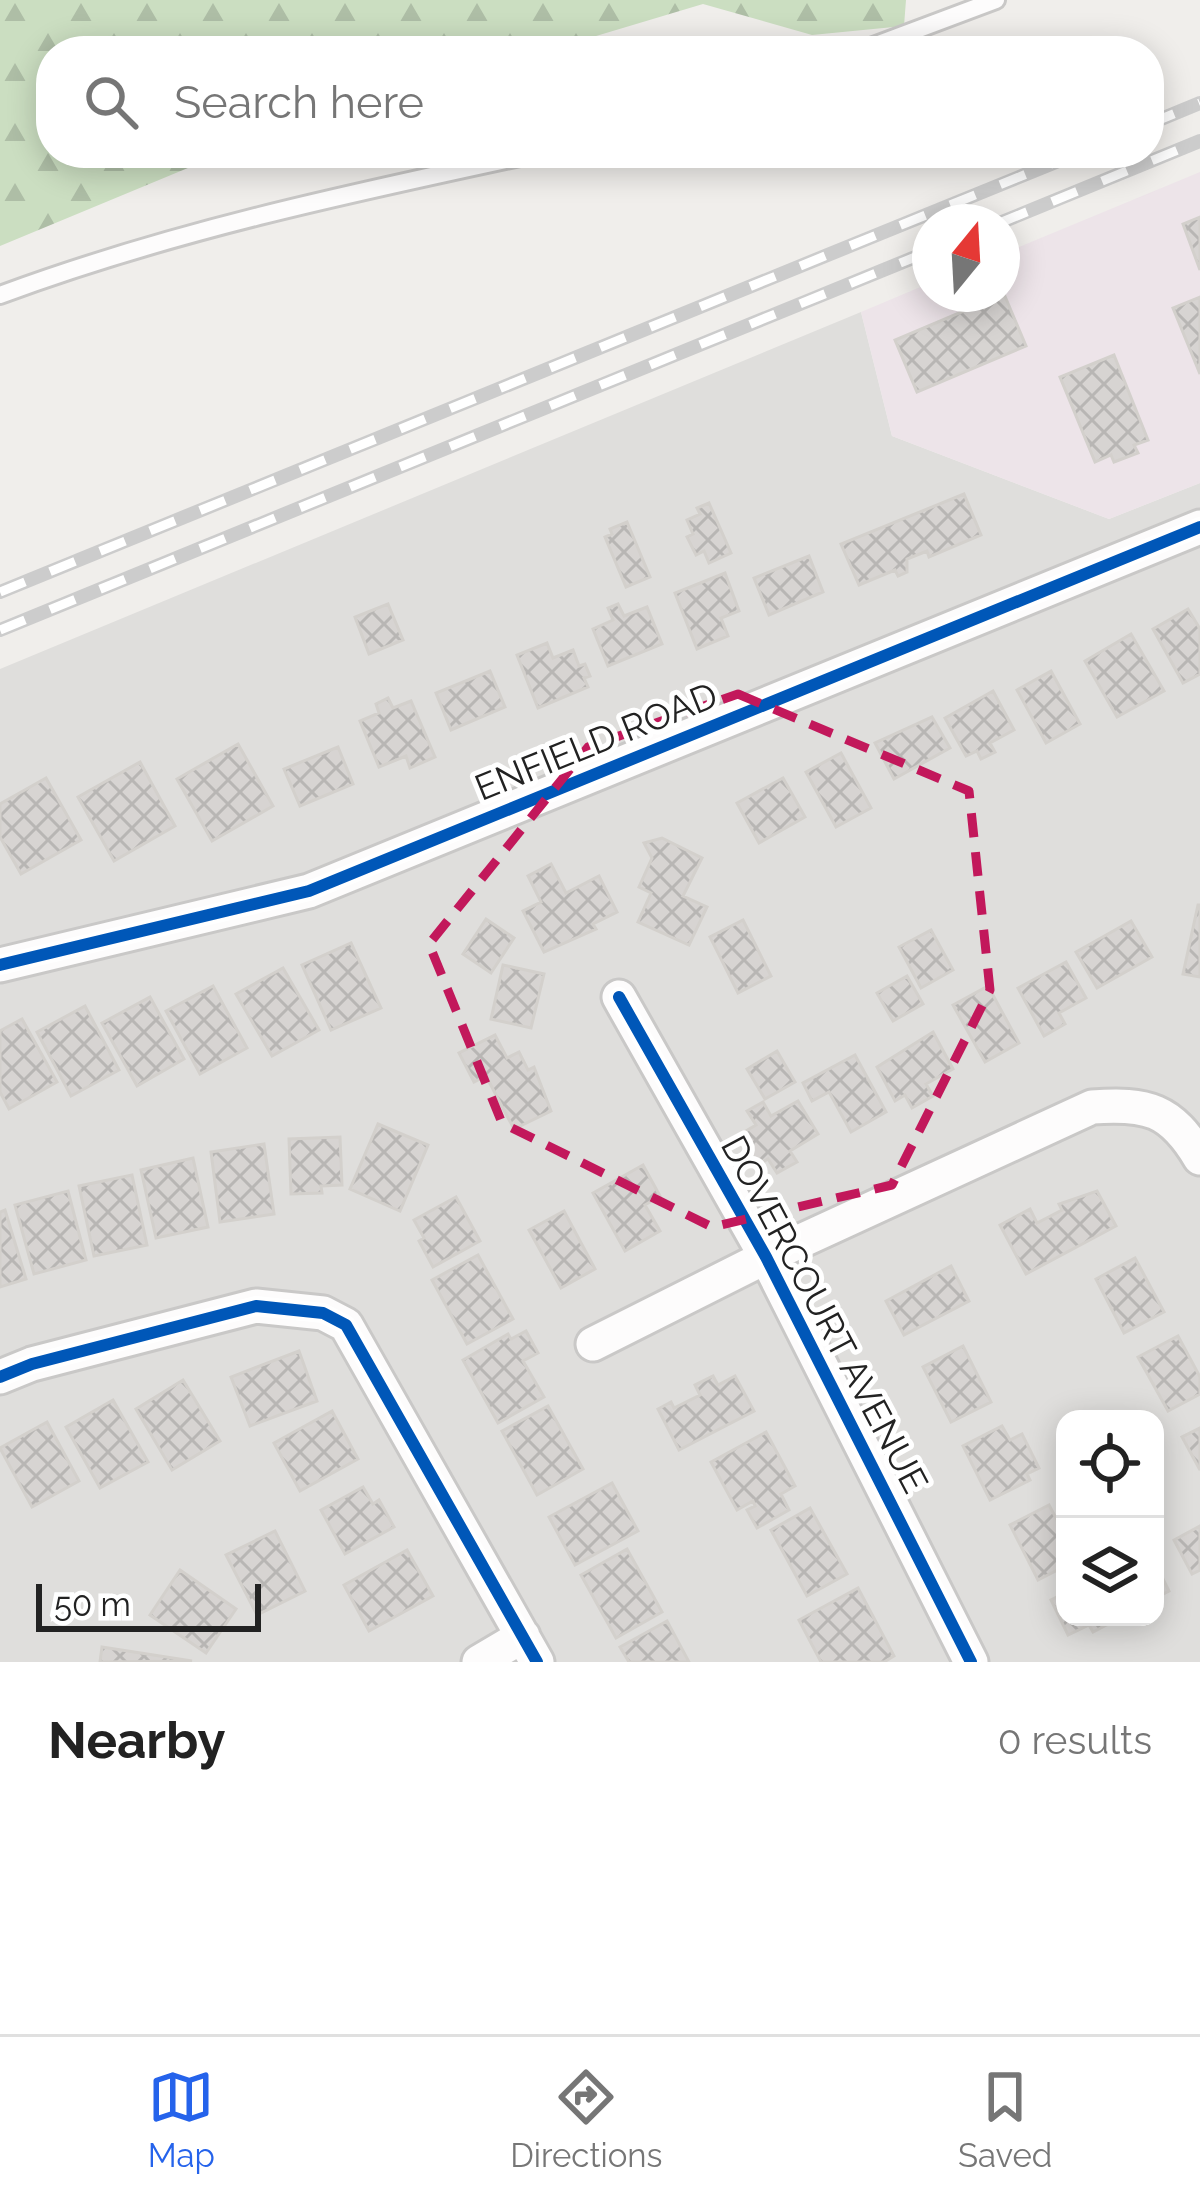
<!DOCTYPE html>
<style>
:root{--surface:#fff;--page:#f2f2f2;--text:#222;--muted:#767676;--line:#e0e0e0;--accent:#2563eb}
body{margin:0;font-family:Raleway,sans-serif;background:var(--page);color:var(--text)}
.controls{position:absolute;right:36px;bottom:36px;display:grid;overflow:hidden;border-radius:24px;box-shadow:0 6px 30px #0003}
.controls button{width:108px;height:108px;display:grid;place-items:center;padding:0;border:0;border-bottom:3px solid var(--line);background:var(--surface);color:var(--text);font:60px sans-serif}
.compass{position:absolute;left:912px;top:204px;width:108px;height:108px;border-radius:50%;background:var(--surface);box-shadow:0 6px 30px #0003;rotate:18deg}
.scale{position:absolute;left:36px;bottom:30px;width:225px;box-sizing:border-box;padding-left:12px;border:6px solid #222;border-top:0;font-size:33px;line-height:42px;white-space:nowrap;color:#222;-webkit-text-stroke:9px #fff;paint-order:stroke}
.list{margin:0;padding:0;list-style:none}
h2{display:flex;justify-content:space-between;align-items:center;height:156px;margin:0;padding:0 48px;font-size:51px}
h2 small{font-size:39px;font-weight:400;color:var(--muted)}
.icon{flex:none;width:66px;height:66px;fill:none;stroke:currentColor;stroke-width:2;stroke-linecap:round;stroke-linejoin:round}
.map{position:relative;flex:none;width:1200px;height:1662px;overflow:hidden}
.search{position:absolute;background:var(--surface);box-shadow:0 6px 30px #0003;left:36px;right:36px;top:36px;height:132px;display:flex;align-items:center;gap:30px;box-sizing:border-box;padding:0 42px;border-radius:48px;color:var(--muted);font-size:45px}
.sheet{height:372px;background:var(--surface)}
nav{display:flex;justify-content:space-around;align-items:center;box-sizing:border-box;height:168px;border-top:3px solid var(--line);background:var(--surface);font-size:33px;color:var(--muted)}
nav a{display:grid;justify-items:center;gap:6px}
nav .on{color:var(--accent)}
.map>svg:first-child{display:block}
.residential{fill:#dfdedc;fill-rule:evenodd}
.industrial{fill:#ede4e9}
.forest{fill:url(#forest-firs)}
.building{fill:url(#building-cross-hatch);stroke:#d3d0cc;stroke-width:3}
.lines{fill:none;stroke-linecap:round;stroke-linejoin:round}
.lane-casing{stroke:#c9c8c7;stroke-width:22}
.street-casing{stroke:#c9c8c7;stroke-width:39}
.lane{stroke:#fdfcfc;stroke-width:16}
.street{stroke:#fdfcfc;stroke-width:33}
.rail-casing{stroke:#ccc;stroke-width:14}
.rail{stroke:#fff;stroke-width:9;stroke-dasharray:27;stroke-linecap:butt}
.cycleway-casing{stroke:#fff;stroke-width:20}
.cycleway{stroke:#0057b8;stroke-width:12}
.marked{fill:none;stroke:#c2185b;stroke-width:9;stroke-dasharray:24 15;stroke-linejoin:round}
.labels{text-anchor:middle;stroke-width:10;stroke-linejoin:round;paint-order:stroke}
.street-label{font-size:36px;fill:#222;stroke:#fff}
</style>
<div class="map">
<svg width="1200" height="1662" viewBox="0 0 1200 1662">
<defs>
<pattern id="forest-firs" width="22" height="20" patternUnits="userSpaceOnUse" patternTransform="scale(3)"><rect width="22" height="20" fill="#cbdec1"/><path d="M5 1l3.5 6h-7zM16 11l3.5 6h-7z" fill="#aebea6"/></pattern>
<pattern id="building-cross-hatch" width="8" height="8" patternUnits="userSpaceOnUse" patternTransform="scale(3)"><rect width="8" height="8" fill="#d7d4d2"/><path d="M0 0l8 8M0 8l8-8" fill="none" stroke="#b8b6b4"/></pattern>
</defs>
<rect width="100%" height="100%" fill="#f0eeeb"/>
<path class="residential" d="M 861,312 L 892,436 L 1109,519 L 1200,483 L 1200,1662 L 0,1662 L 0,669 ZM 1065,1419 L 1155,1419 L 1155,1617 L 1065,1617 Z"/>
<path class="industrial" d="M 1200,172 L 1200,483 L 1109,519 L 892,436 L 861,312 L 930,283 L 930,294 L 1002,294 L 1002,254 Z"/>
<path class="forest" d="M 0,0 L 906,0 L 904,26 L 812,35 L 703,4 L 546,51 L 51,51 L 51,153 L 224,153 L 0,246 Z"/>
<path class="building" d="M 1200,217 L 1200,270 L 1183,224 Z
M 1004,294 L 1026,346 L 917,392 L 895,340 Z
M 1200,297 L 1200,374 L 1173,308 Z
M 1114,355 L 1148,440 L 1134,445 L 1138,453 L 1114,462 L 1111,455 L 1095,462 L 1060,377 Z
M 964,494 L 981,535 L 929,557 L 927,551 L 907,559 L 907,572 L 898,576 L 895,570 L 859,585 L 841,544 Z
M 709,503 L 731,553 L 709,563 L 704,551 L 696,555 L 687,537 L 693,534 L 687,520 L 700,514 L 697,508 Z
M 627,522 L 650,577 L 626,587 L 605,537 L 612,534 L 610,529 Z
M 809,556 L 823,592 L 769,615 L 754,578 Z
M 725,573 L 739,611 L 721,618 L 728,636 L 697,649 L 675,593 Z
M 388,604 L 403,640 L 369,654 L 355,617 Z
M 618,604 L 624,616 L 647,607 L 662,644 L 608,666 L 593,629 L 613,620 L 608,608 Z
M 1188,609 L 1200,629 L 1200,674 L 1183,683 L 1153,629 Z
M 1131,634 L 1164,691 L 1117,717 L 1085,661 Z
M 547,643 L 553,658 L 573,650 L 579,666 L 585,664 L 590,676 L 584,678 L 588,687 L 538,708 L 517,655 Z
M 490,671 L 505,707 L 451,730 L 436,693 Z
M 1051,671 L 1080,724 L 1046,743 L 1017,690 Z
M 993,691 L 1014,730 L 990,743 L 995,752 L 981,759 L 977,751 L 966,756 L 945,718 Z
M 388,698 L 393,708 L 411,701 L 435,757 L 410,768 L 406,756 L 379,767 L 360,721 L 379,713 L 376,704 Z
M 932,717 L 950,748 L 894,779 L 875,743 Z
M 238,744 L 273,806 L 212,841 L 177,779 Z
M 338,747 L 353,784 L 300,806 L 284,769 Z
M 841,753 L 871,808 L 836,827 L 806,772 Z
M 140,762 L 175,826 L 114,861 L 78,797 Z
M 46,778 L 81,840 L 21,874 L 0,837 L 0,804 Z
M 783,778 L 805,817 L 759,843 L 737,803 Z
M 662,838 L 702,858 L 683,896 L 707,907 L 689,945 L 638,922 L 651,893 L 639,887 L 652,858 L 644,843 Z
M 551,864 L 566,893 L 599,876 L 617,912 L 593,924 L 596,929 L 544,952 L 523,911 L 541,902 L 528,876 Z
M 1198,905 L 1200,905 L 1200,977 L 1183,974 Z
M 486,919 L 514,938 L 491,973 L 463,954 Z
M 743,920 L 771,976 L 738,993 L 710,937 Z
M 1131,921 L 1152,957 L 1097,988 L 1076,952 Z
M 931,930 L 953,970 L 921,988 L 899,947 Z
M 351,943 L 381,1008 L 331,1030 L 302,965 Z
M 1066,962 L 1086,998 L 1059,1013 L 1065,1024 L 1044,1036 L 1018,988 Z
M 503,965 L 544,974 L 531,1028 L 491,1019 Z
M 283,968 L 319,1030 L 272,1056 L 236,994 Z
M 907,976 L 923,1004 L 893,1021 L 877,993 Z
M 213,986 L 247,1048 L 200,1074 L 166,1011 Z
M 988,986 L 1019,1043 L 985,1062 L 953,1005 Z
M 150,997 L 184,1059 L 137,1086 L 102,1023 Z
M 85,1006 L 119,1070 L 71,1096 L 37,1032 Z
M 22,1019 L 57,1082 L 9,1109 L 0,1092 L 0,1031 Z
M 933,1032 L 953,1069 L 926,1084 L 933,1096 L 912,1108 L 905,1095 L 895,1101 L 877,1067 Z
M 495,1035 L 507,1058 L 519,1052 L 528,1070 L 534,1067 L 551,1111 L 514,1129 L 486,1076 L 474,1082 L 459,1053 Z
M 777,1051 L 795,1082 L 765,1099 L 747,1069 Z
M 855,1055 L 886,1112 L 851,1132 L 829,1092 L 812,1101 L 803,1083 Z
M 798,1101 L 818,1134 L 790,1151 L 797,1162 L 777,1173 L 768,1159 L 756,1166 L 739,1135 L 756,1125 L 747,1111 L 763,1102 L 771,1116 Z
M 378,1124 L 428,1145 L 400,1211 L 350,1189 Z
M 340,1137 L 342,1185 L 321,1186 L 322,1193 L 291,1194 L 289,1139 Z
M 264,1144 L 274,1214 L 220,1222 L 211,1152 Z
M 193,1158 L 208,1227 L 156,1238 L 141,1170 Z
M 643,1165 L 660,1196 L 645,1205 L 660,1231 L 625,1251 L 593,1193 Z
M 132,1175 L 147,1245 L 94,1256 L 79,1186 Z
M 68,1191 L 86,1260 L 34,1274 L 15,1205 Z
M 1097,1191 L 1116,1226 L 1026,1274 L 1000,1225 L 1030,1209 L 1037,1223 L 1062,1210 L 1059,1204 Z
M 456,1197 L 480,1241 L 433,1267 L 419,1241 L 424,1238 L 414,1220 Z
M 5,1210 L 26,1279 L 0,1287 L 0,1212 Z
M 564,1211 L 595,1269 L 561,1288 L 529,1230 Z
M 478,1255 L 513,1319 L 467,1344 L 432,1280 Z
M 1135,1258 L 1164,1312 L 1124,1333 L 1096,1279 Z
M 951,1266 L 969,1301 L 904,1335 L 886,1301 Z
M 526,1331 L 538,1353 L 523,1361 L 544,1397 L 498,1423 L 463,1360 L 508,1334 L 511,1339 Z
M 1178,1336 L 1200,1377 L 1200,1394 L 1168,1411 L 1138,1357 Z
M 963,1346 L 991,1402 L 951,1422 L 923,1367 Z
M 299,1351 L 317,1401 L 250,1426 L 231,1377 Z
M 713,1376 L 718,1385 L 735,1376 L 754,1411 L 679,1450 L 658,1409 L 671,1402 L 674,1408 L 700,1395 L 695,1385 Z
M 183,1380 L 220,1441 L 172,1470 L 136,1409 Z
M 113,1400 L 148,1462 L 100,1488 L 66,1427 Z
M 548,1406 L 583,1469 L 537,1495 L 502,1431 Z
M 332,1411 L 358,1459 L 300,1491 L 274,1443 Z
M 47,1422 L 79,1481 L 32,1507 L 0,1448 Z
M 1002,1426 L 1010,1440 L 1022,1434 L 1039,1468 L 1027,1474 L 1030,1480 L 990,1500 L 963,1446 Z
M 1200,1428 L 1200,1470 L 1182,1437 Z
M 766,1432 L 795,1486 L 781,1494 L 789,1510 L 757,1528 L 747,1510 L 755,1506 L 753,1501 L 737,1510 L 711,1462 Z
M 612,1483 L 638,1531 L 575,1565 L 549,1517 Z
M 363,1487 L 373,1504 L 379,1500 L 394,1527 L 345,1554 L 321,1510 Z
M 1049,1505 L 1065,1535 L 1065,1566 L 1038,1580 L 1010,1525 Z
M 810,1508 L 847,1574 L 807,1596 L 771,1530 Z
M 1200,1526 L 1200,1570 L 1192,1574 L 1174,1540 Z
M 275,1531 L 305,1591 L 257,1615 L 226,1555 Z
M 627,1549 L 662,1612 L 616,1638 L 581,1575 Z
M 407,1550 L 433,1596 L 369,1631 L 344,1585 Z
M 1155,1563 L 1169,1591 L 1155,1598 Z
M 180,1570 L 236,1609 L 206,1653 L 150,1615 Z
M 858,1588 L 894,1656 L 884,1662 L 821,1662 L 799,1620 Z
M 1065,1593 L 1065,1617 L 1110,1617 L 1112,1622 L 1093,1632 L 1089,1625 L 1068,1635 L 1051,1600 Z
M 667,1621 L 689,1662 L 629,1662 L 620,1647 Z
M 102,1647 L 192,1661 L 100,1662 Z"/>
<g class="lines">
<defs>
<path id="lane" d="M 860,51 L 996,0
M 0,295 C 175,230 356,192 538,153"/>
<path id="street" d="M 0,965 L 309,891 L 1200,527
M 619,997 L 766,1257 L 971,1662
M 593,1344 L 766,1257 L 1092,1107 C 1147,1103 1171,1109 1200,1158
M 0,1377 L 32,1364 L 256,1306 L 323,1313 L 346,1325 L 537,1662
M 479,1662 L 523,1636"/>
</defs>
<use href="#lane" class="lane-casing"/>
<use href="#street" class="street-casing"/>
<use href="#lane" class="lane"/>
<use href="#street" class="street"/>
<defs>
<path id="rail" d="M 1149,124 L 1200,103
M 1002,222 L 1200,141
M 0,592 L 1078,153
M 0,630 L 930,251"/>
</defs>
<use href="#rail" class="rail-casing"/>
<use href="#rail" class="rail"/>
<defs>
<path id="cycleway" d="M 0,965 L 309,891 L 1200,527
M 619,997 L 766,1257 L 971,1662
M 0,1377 L 32,1364 L 256,1306 L 323,1313 L 346,1325 L 537,1662"/>
</defs>
<use href="#cycleway" class="cycleway-casing"/>
<use href="#cycleway" class="cycleway"/>
</g>
<path class="marked" d="M 738,694 L 969,791 L 990,990 L 892,1185 L 712,1227 L 502,1123 L 429,944 L 588,747 Z"/>
<g class="labels">
<g class="street-label">
<text transform="translate(596 741) rotate(-22)" y="13">ENFIELD ROAD</text>
<text transform="translate(825 1314) rotate(62)" y="13">DOVERCOURT AVENUE</text>
</g>
</g>
</svg>
<div class="controls">
<button><svg class="icon" aria-label="locate" viewBox="0 0 24 24"><circle cx="12" cy="12" r="6"/><path d="M12 2v4M12 18v4M2 12h4M18 12h4"/></svg></button>
<button><svg class="icon" aria-label="layers" viewBox="0 0 24 24"><path d="M12 4l9 5-9 5-9-5zM3 14l9 5 9-5"/></svg></button>
</div>
<svg class="compass" viewBox="-18 -18 36 36"><path d="M0-13l5 13h-10z" fill="#e53935"/><path d="M0 13l5-13h-10z" fill="#767676"/></svg>
<div class="scale">50 m</div>
<div class="search"><svg class="icon" aria-label="search" viewBox="0 0 24 24"><circle cx="10" cy="10" r="6"/><path d="M15 15l6 6"/></svg>Search here</div>
</div>
<section class="sheet">
<h2>Nearby<small>0 results</small></h2>
<ul class="list">
</ul>
</section>
<nav>
<a class="on"><svg class="icon" aria-label="map" viewBox="0 0 24 24"><path d="M3 6l6-2 6 2 6-2v14l-6 2-6-2-6 2zM9 4v14M15 6v14"/></svg>Map</a>
<a><svg class="icon" aria-label="directions" viewBox="0 0 24 24"><path d="M12 3l9 9-9 9-9-9zM9 14v-3h6M13 9l2 2-2 2"/></svg>Directions</a>
<a><svg class="icon" aria-label="saved" viewBox="0 0 24 24"><path d="M7 4h10v16l-5-4-5 4z"/></svg>Saved</a>
</nav>
